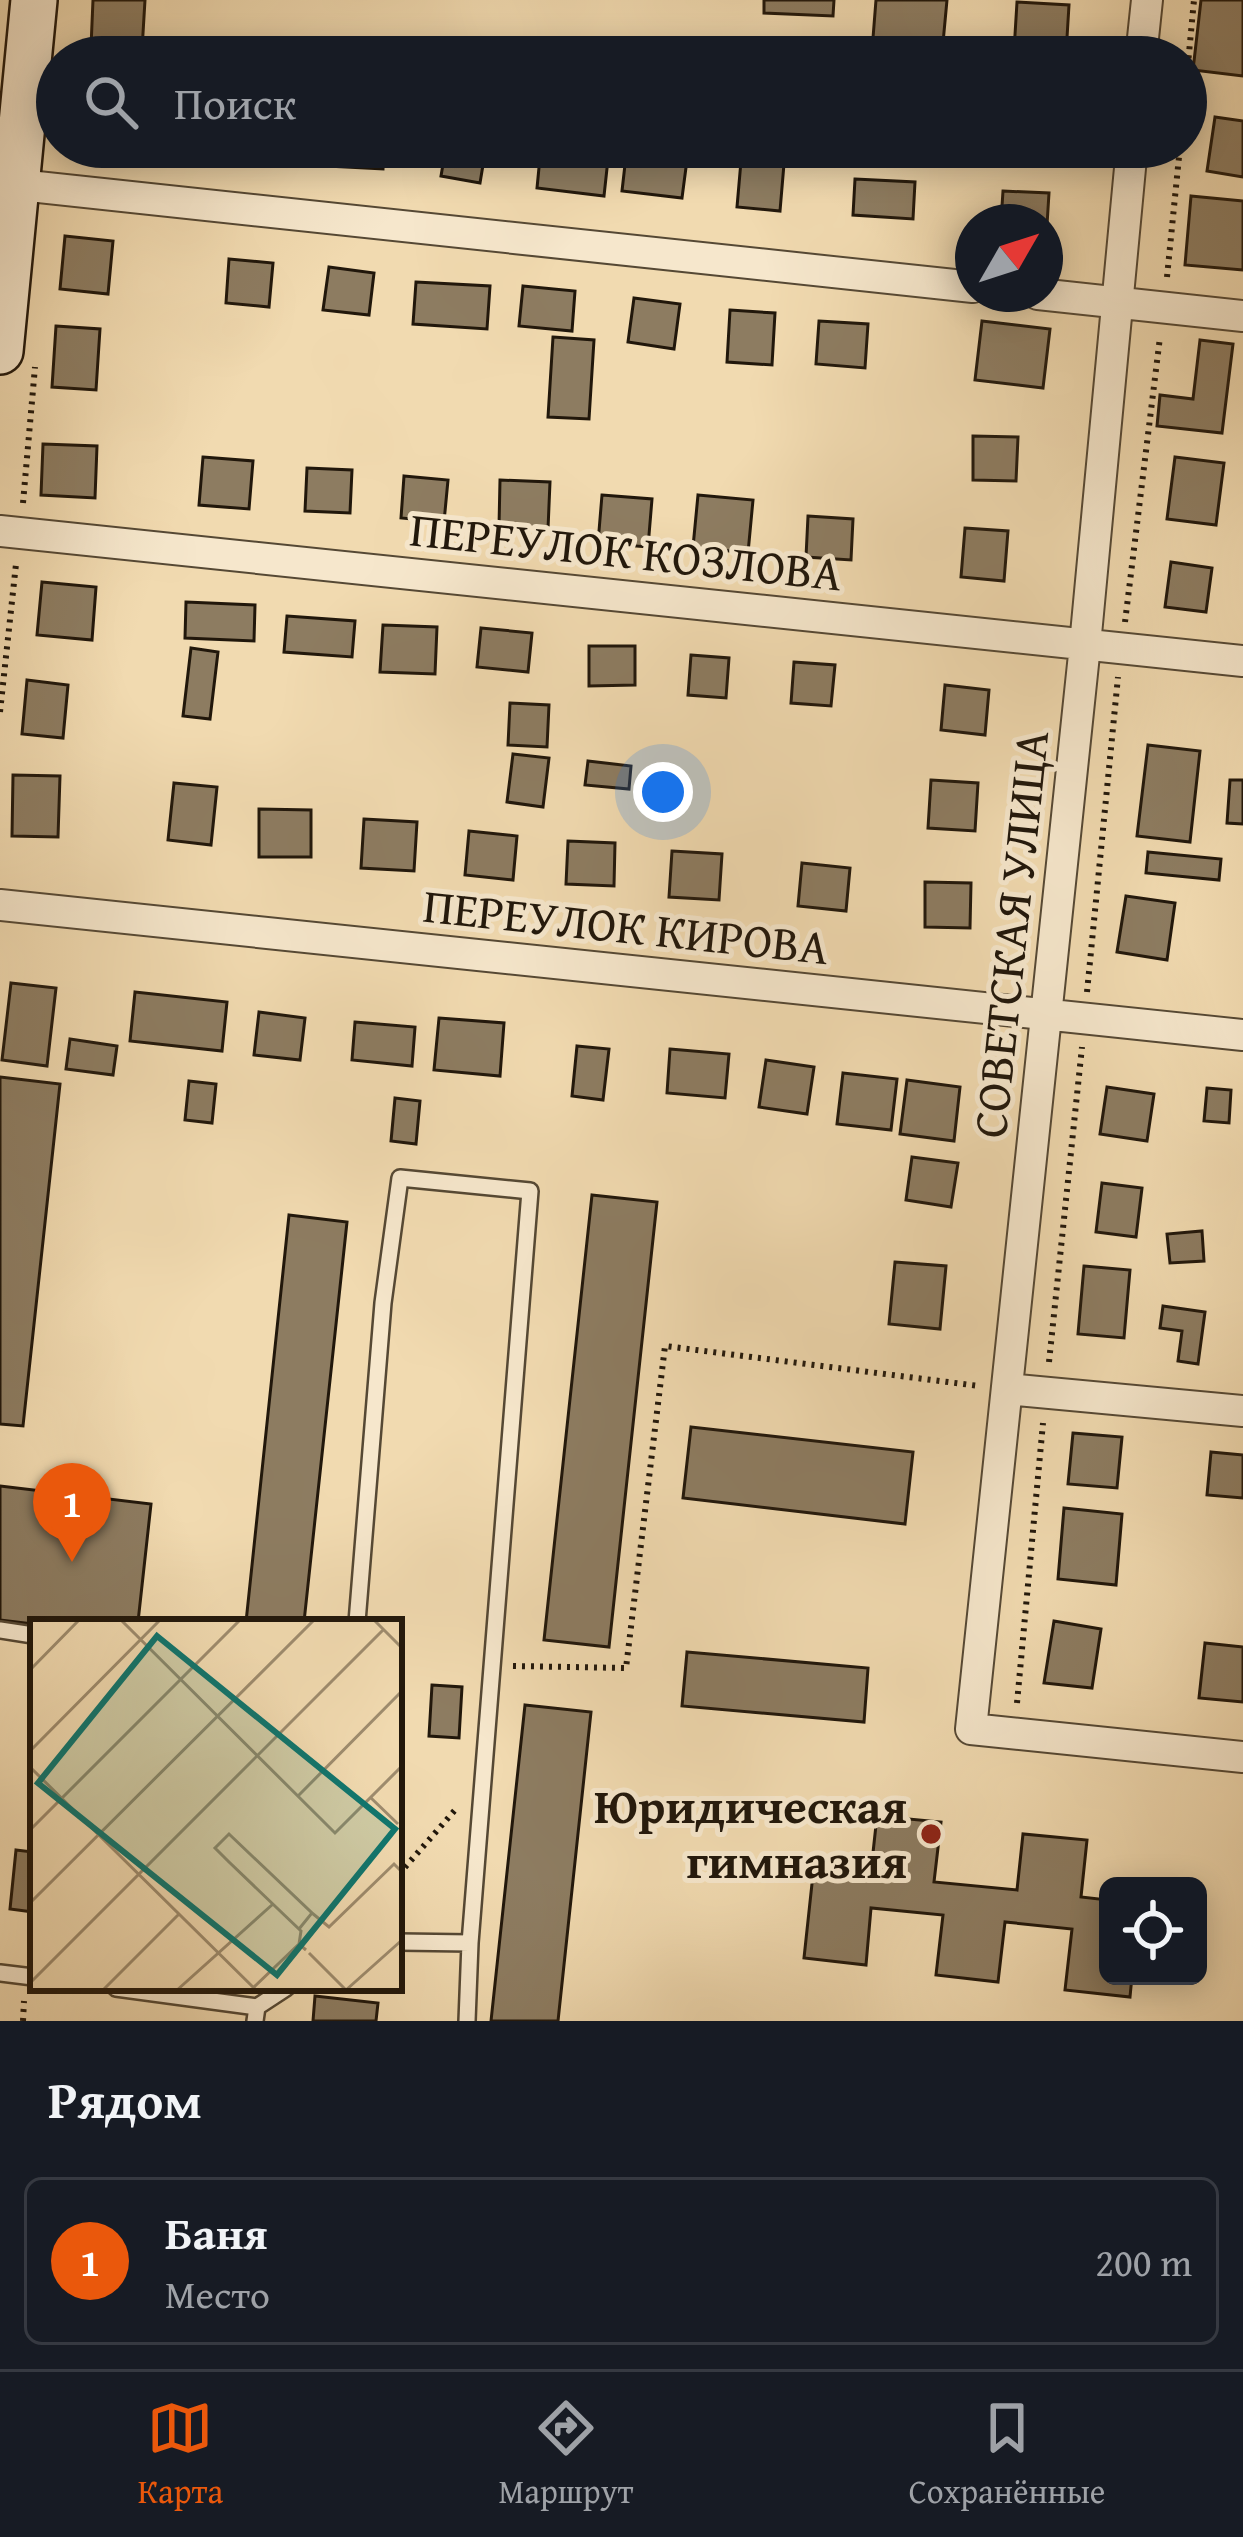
<!DOCTYPE html>
<html lang="ru">
<meta charset="utf-8">
<style>
:root{--surface:#171b24;--page:#20242c;--text:#f1f3f6;--muted:#9ea1a6;--line:#363941;--accent:#ea580c}
body{margin:0;font-family:"Gentium Book Plus",serif;background:var(--page);color:var(--text)}
.controls{position:absolute;right:36px;bottom:36px;display:grid;overflow:hidden;border-radius:18px;box-shadow:0 6px 30px #0003}
.controls button{width:108px;height:108px;display:grid;place-items:center;padding:0;border:0;border-bottom:3px solid var(--line);background:var(--surface);color:var(--text);font:60px sans-serif}
.compass{position:absolute;left:955px;top:204px;width:108px;height:108px;border-radius:50%;background:var(--surface);box-shadow:0 6px 30px #0003;rotate:51deg}
.you{position:absolute;left:663px;top:792px;width:42px;height:42px;margin:-30px;border:9px solid #fff;border-radius:50%;background:#1a73e8;box-shadow:0 0 0 18px #1a73e833}
.badge{display:grid;place-items:center;width:78px;height:78px;border-radius:50%;background:var(--accent);color:#fff;font-size:39px;font-weight:700}
.pin{position:absolute;translate:-50% -99px;filter:drop-shadow(0 3px 6px #0008)}
.pin::after{content:'';position:absolute;top:63px;width:42px;height:36px;background:inherit;clip-path:polygon(0 0,100% 0,50% 100%)}
.list{margin:0;padding:0;list-style:none}
h2{display:flex;justify-content:space-between;align-items:center;height:156px;margin:0;padding:0 48px;font-size:51px}
h2 small{font-size:39px;font-weight:400;color:var(--muted)}
.list li{display:grid;grid-template-columns:78px 1fr auto;gap:36px;align-items:center;box-sizing:border-box;height:168px;margin:0 24px 24px;padding:0 24px;border:3px solid var(--line);border-radius:18px}
.list b{display:block;font-size:45px;white-space:nowrap}
.list p{margin:0;font-size:39px;white-space:nowrap;color:var(--muted)}
.list em{font-size:39px;font-style:normal;color:var(--muted)}
.icon{flex:none;width:66px;height:66px;fill:none;stroke:currentColor;stroke-width:2;stroke-linecap:round;stroke-linejoin:round}
.map{position:relative;flex:none;width:1243px;height:2021px;overflow:hidden}
.search{position:absolute;background:var(--surface);box-shadow:0 6px 30px #0003;left:36px;right:36px;top:36px;height:132px;display:flex;align-items:center;gap:30px;box-sizing:border-box;padding:0 42px;border-radius:66px;color:var(--muted);font-size:45px}
.sheet{height:348px;background:var(--surface)}
nav{display:flex;justify-content:space-around;align-items:center;box-sizing:border-box;height:168px;border-top:3px solid var(--line);background:var(--surface);font-size:33px;color:var(--muted)}
nav a{display:grid;justify-items:center;gap:6px}
nav .on{color:var(--accent)}
.map>svg:first-child{display:block}
.building{fill:#8d7c61;stroke:#21170b;stroke-width:3}
.lines{fill:none;stroke-linecap:round;stroke-linejoin:round}
.lane-casing{stroke:#554834;stroke-width:20}
.street-casing{stroke:#554834;stroke-width:34}
.secondary-casing{stroke:#21170b;stroke-width:50}
.path{stroke:#21170b;stroke-width:6;stroke-dasharray:3 6;stroke-linecap:butt}
.lane{stroke:#f6e7cc;stroke-width:15}
.street{stroke:#f6e7cc;stroke-width:30}
.secondary{stroke:#f6e7cc;stroke-width:45}
.poi-dot{fill:#8f2418;stroke:#f6e7cc;stroke-width:4.5}
.labels{text-anchor:middle;stroke-width:10;stroke-linejoin:round;paint-order:stroke}
.street-label{font-size:48px;fill:#21170b;stroke:#f6e7cc}
.poi-label{font-size:48px;font-weight:bold;fill:#21170b;stroke:#f6e7cc;text-anchor:end}
.inset-road{fill:none;stroke:#9e8c6e;stroke-width:3}
.view{fill:#0f766e;fill-opacity:0.15;stroke:#0f766e;stroke-width:6}
.inset-edge{fill:none;stroke:#21170b;stroke-width:6}
</style>
<div class="map">
<svg width="1243" height="2021" viewBox="0 0 1243 2021">
<rect width="100%" height="100%" fill="#f1dab0"/>
<filter id="stains"><feTurbulence type="fractalNoise" baseFrequency=".00167" numOctaves="4"/><feColorMatrix values="0 0 0 0 .2 0 0 0 0 .09 0 0 0 0 .02 0 0 0 .5 -.17"/></filter>
<radialGradient id="worn" r=".72"><stop offset=".6" stop-color="#630" stop-opacity="0"/><stop offset="1" stop-color="#630" stop-opacity=".3"/></radialGradient>
<path class="building" d="M 93,0 L 145,0 L 142,50 L 91,47 Z
M 764,0 L 834,0 L 833,16 L 764,13 Z
M 876,0 L 947,0 L 943,43 L 873,38 Z
M 1201,0 L 1243,0 L 1243,76 L 1193,70 Z
M 1017,2 L 1069,5 L 1066,54 L 1014,51 Z
M 1215,117 L 1243,121 L 1243,177 L 1207,171 Z
M 232,147 L 286,147 L 285,160 L 231,156 Z
M 329,147 L 384,147 L 383,169 L 328,166 Z
M 446,147 L 486,147 L 480,183 L 441,176 Z
M 541,147 L 609,150 L 604,196 L 537,188 Z
M 627,147 L 688,152 L 682,198 L 622,191 Z
M 1002,147 L 1058,147 L 1058,156 L 1002,153 Z
M 741,161 L 784,164 L 780,211 L 737,207 Z
M 855,179 L 915,182 L 913,219 L 853,215 Z
M 1003,191 L 1049,193 L 1046,241 L 1045,222 L 1001,222 Z
M 1191,196 L 1243,201 L 1243,270 L 1185,265 Z
M 65,236 L 113,241 L 108,294 L 60,289 Z
M 229,259 L 273,263 L 269,307 L 226,303 Z
M 329,267 L 374,273 L 369,315 L 323,310 Z
M 416,282 L 490,286 L 487,329 L 413,324 Z
M 523,286 L 575,291 L 572,331 L 519,326 Z
M 634,298 L 680,304 L 674,349 L 628,342 Z
M 730,310 L 775,313 L 772,365 L 727,362 Z
M 819,321 L 868,324 L 865,368 L 816,364 Z
M 982,321 L 1050,329 L 1043,388 L 975,380 Z
M 56,326 L 100,329 L 96,390 L 52,387 Z
M 553,337 L 594,340 L 589,419 L 548,417 Z
M 1200,340 L 1233,344 L 1222,433 L 1157,426 L 1160,395 L 1193,399 Z
M 973,436 L 1018,437 L 1016,481 L 973,480 Z
M 43,444 L 97,446 L 95,498 L 41,495 Z
M 203,457 L 253,461 L 249,509 L 199,505 Z
M 1175,457 L 1224,463 L 1216,525 L 1167,519 Z
M 307,468 L 352,470 L 350,513 L 305,511 Z
M 404,476 L 448,480 L 444,522 L 401,518 Z
M 500,480 L 550,482 L 548,529 L 499,526 Z
M 602,495 L 652,499 L 648,547 L 598,543 Z
M 698,495 L 753,500 L 748,553 L 693,547 Z
M 808,516 L 853,519 L 851,560 L 806,557 Z
M 965,528 L 1008,531 L 1004,581 L 961,577 Z
M 1171,562 L 1212,568 L 1206,612 L 1165,607 Z
M 42,582 L 96,587 L 92,640 L 37,635 Z
M 186,602 L 255,605 L 254,641 L 185,638 Z
M 287,616 L 355,621 L 352,657 L 284,652 Z
M 383,625 L 437,627 L 435,674 L 380,672 Z
M 481,628 L 532,633 L 528,672 L 477,667 Z
M 589,646 L 635,646 L 635,685 L 589,686 Z
M 191,648 L 218,652 L 210,719 L 183,716 Z
M 691,655 L 729,658 L 726,698 L 688,695 Z
M 794,662 L 835,665 L 831,706 L 791,703 Z
M 27,680 L 68,685 L 63,738 L 22,734 Z
M 945,685 L 989,690 L 985,735 L 941,730 Z
M 510,703 L 549,705 L 547,747 L 508,745 Z
M 1148,745 L 1200,751 L 1190,842 L 1137,836 Z
M 513,754 L 549,758 L 543,807 L 507,802 Z
M 588,761 L 631,766 L 629,789 L 585,785 Z
M 13,775 L 60,776 L 58,837 L 12,836 Z
M 931,780 L 978,783 L 975,831 L 928,828 Z
M 1230,780 L 1243,780 L 1243,824 L 1227,823 Z
M 174,783 L 217,787 L 211,845 L 168,840 Z
M 259,809 L 311,810 L 311,857 L 259,857 Z
M 364,819 L 417,822 L 414,871 L 361,868 Z
M 469,831 L 517,836 L 513,880 L 465,875 Z
M 568,841 L 615,843 L 614,886 L 566,884 Z
M 672,851 L 722,854 L 719,900 L 669,897 Z
M 1148,852 L 1221,859 L 1219,880 L 1146,873 Z
M 802,863 L 850,868 L 846,911 L 798,906 Z
M 925,882 L 971,883 L 970,928 L 925,927 Z
M 1126,896 L 1175,903 L 1167,960 L 1117,952 Z
M 11,983 L 56,988 L 47,1066 L 2,1060 Z
M 135,992 L 227,1002 L 222,1051 L 130,1041 Z
M 259,1012 L 305,1018 L 300,1060 L 254,1055 Z
M 439,1018 L 504,1023 L 500,1076 L 434,1070 Z
M 355,1022 L 415,1027 L 412,1066 L 352,1060 Z
M 70,1039 L 117,1046 L 113,1075 L 66,1069 Z
M 577,1046 L 609,1049 L 603,1100 L 572,1096 Z
M 670,1049 L 729,1054 L 725,1098 L 667,1093 Z
M 766,1060 L 814,1067 L 807,1114 L 759,1107 Z
M 843,1073 L 897,1079 L 891,1130 L 837,1124 Z
M 0,1077 L 60,1084 L 23,1426 L 0,1424 Z
M 907,1080 L 960,1087 L 954,1141 L 900,1134 Z
M 189,1081 L 216,1084 L 212,1123 L 185,1120 Z
M 1107,1087 L 1154,1094 L 1147,1141 L 1100,1134 Z
M 1207,1088 L 1231,1090 L 1229,1123 L 1204,1121 Z
M 395,1098 L 420,1101 L 416,1144 L 391,1141 Z
M 912,1157 L 958,1163 L 951,1207 L 906,1200 Z
M 1102,1183 L 1142,1188 L 1136,1237 L 1096,1232 Z
M 592,1195 L 657,1202 L 609,1647 L 544,1640 Z
M 289,1215 L 347,1222 L 304,1622 L 246,1622 Z
M 1202,1231 L 1204,1261 L 1170,1263 L 1167,1234 Z
M 895,1262 L 946,1266 L 940,1329 L 889,1324 Z
M 1084,1266 L 1130,1270 L 1124,1338 L 1078,1334 Z
M 1163,1306 L 1205,1312 L 1198,1364 L 1178,1361 L 1182,1331 L 1160,1328 Z
M 691,1427 L 913,1452 L 905,1524 L 683,1498 Z
M 1073,1433 L 1122,1437 L 1117,1488 L 1068,1484 Z
M 1211,1452 L 1243,1455 L 1243,1498 L 1207,1495 Z
M 0,1486 L 151,1504 L 138,1622 L 33,1624 L 0,1620 Z
M 1064,1508 L 1122,1514 L 1116,1585 L 1058,1579 Z
M 1054,1621 L 1101,1629 L 1092,1688 L 1044,1683 Z
M 1205,1643 L 1243,1647 L 1243,1702 L 1199,1698 Z
M 687,1652 L 868,1668 L 864,1722 L 682,1706 Z
M 432,1685 L 462,1687 L 459,1738 L 429,1736 Z
M 525,1705 L 591,1712 L 558,2021 L 491,2021 Z
M 877,1816 L 941,1822 L 934,1882 L 1017,1890 L 1023,1834 L 1087,1840 L 1081,1897 L 1108,1900 L 1108,1976 L 1132,1976 L 1130,1997 L 1065,1990 L 1072,1929 L 1005,1922 L 998,1982 L 936,1975 L 943,1915 L 871,1908 L 866,1965 L 804,1958 L 814,1865 L 871,1871 Z
M 16,1850 L 33,1852 L 33,1912 L 10,1909 Z
M 315,1996 L 378,2003 L 376,2021 L 313,2021 Z"/>
<g class="lines">
<defs>
<path id="lane" d="M 357,1622 L 383,1303 L 400,1178 L 530,1191 L 470,1943 L 399,1942
M 0,1630 L 33,1635
M 0,1973 L 33,1977
M 116,1988 L 257,2007 L 255,2021
M 257,2007 L 286,1988
M 467,2021 L 470,1943"/>
<path id="street" d="M 1141,57 L 1147,0
M 1132,147 L 1085,645 L 971,1729 L 1243,1757
M 0,183 L 973,287
M 1038,294 L 1243,316
M 0,531 L 1243,661
M 0,905 L 1243,1035
M 1007,1389 L 1243,1411"/>
<path id="secondary" d="M 0,351 L 34,0"/>
</defs>
<use href="#lane" class="lane-casing"/>
<use href="#street" class="street-casing"/>
<use href="#secondary" class="secondary-casing"/>
<path class="path" d="M 1186,85 L 1194,0
M 1167,277 L 1180,147
M 23,503 L 35,367
M 1125,622 L 1160,337
M 0,712 L 16,564
M 1087,992 L 1118,677
M 1049,1362 L 1082,1047
M 513,1666 L 626,1668 L 665,1346 L 979,1386
M 1017,1703 L 1043,1423
M 399,1874 L 456,1809
M 23,2021 L 24,2001"/>
<use href="#lane" class="lane"/>
<use href="#street" class="street"/>
<use href="#secondary" class="secondary"/>
</g>
<circle class="poi-dot" cx="931" cy="1834" r="12"/>
<g class="labels">
<g class="street-label">
<text transform="translate(626 551) rotate(6)" y="17">ПЕРЕУЛОК КОЗЛОВА</text>
<text transform="translate(626 926) rotate(6)" y="17">ПЕРЕУЛОК КИРОВА</text>
<text transform="translate(1010 934) rotate(-84)" y="17">СОВЕТСКАЯ УЛИЦА</text>
</g>
<g class="poi-label">
<text x="907" y="1823">Юридическая<tspan x="907" dy="55">гимназия</tspan></text>
</g>
</g>
<g transform="translate(30 1619)">
<rect width="372" height="372" fill="#f1dab0"/>
<path class="inset-road" d="M 90,0 L 305,214 L 372,147M 343,0 L 372,29M 0,51 L 50,0M 0,132 L 131,0M 0,148 L 227,372M 268,177 L 372,72M 340,178 L 368,205M 0,211 L 211,0M 0,284 L 285,0M 282,294 L 299,308 L 364,245 L 372,253M 269,310 L 282,294 L 199,215 L 185,229 L 199,243 L 271,312 L 269,325M 279,334 L 316,371M 0,364 L 353,11M 223,369 L 269,325 L 276,331M 316,371 L 372,321M 72,372 L 148,296M 146,372 L 243,285"/>
<path class="view" d="M 127,17 L 365,210 L 247,356 L 8,164 Z"/>
<rect width="372" height="372" class="inset-edge"/>
</g>
<rect width="100%" height="100%" filter="url(#stains)"/>
<rect width="100%" height="100%" fill="url(#worn)"/>
</svg>
<div class="controls">
<button><svg class="icon" aria-label="locate" viewBox="0 0 24 24"><circle cx="12" cy="12" r="6"/><path d="M12 2v4M12 18v4M2 12h4M18 12h4"/></svg></button>
</div>
<svg class="compass" viewBox="-18 -18 36 36"><path d="M0-13l5 13h-10z" fill="#e53935"/><path d="M0 13l5-13h-10z" fill="#9ea1a6"/></svg>
<div class="you"></div>
<div class="pin badge" style="left:72px;top:1562px">1</div>
<div class="search"><svg class="icon" aria-label="search" viewBox="0 0 24 24"><circle cx="10" cy="10" r="6"/><path d="M15 15l6 6"/></svg>Поиск</div>
</div>
<section class="sheet">
<h2>Рядом<small></small></h2>
<ul class="list">
<li><span class="badge">1</span><div><b>Баня</b><p>Место</p></div><em>200 m</em></li>
</ul>
</section>
<nav>
<a class="on"><svg class="icon" aria-label="map" viewBox="0 0 24 24"><path d="M3 6l6-2 6 2 6-2v14l-6 2-6-2-6 2zM9 4v14M15 6v14"/></svg>Карта</a>
<a><svg class="icon" aria-label="directions" viewBox="0 0 24 24"><path d="M12 3l9 9-9 9-9-9zM9 14v-3h6M13 9l2 2-2 2"/></svg>Маршрут</a>
<a><svg class="icon" aria-label="saved" viewBox="0 0 24 24"><path d="M7 4h10v16l-5-4-5 4z"/></svg>Сохранённые</a>
</nav>
